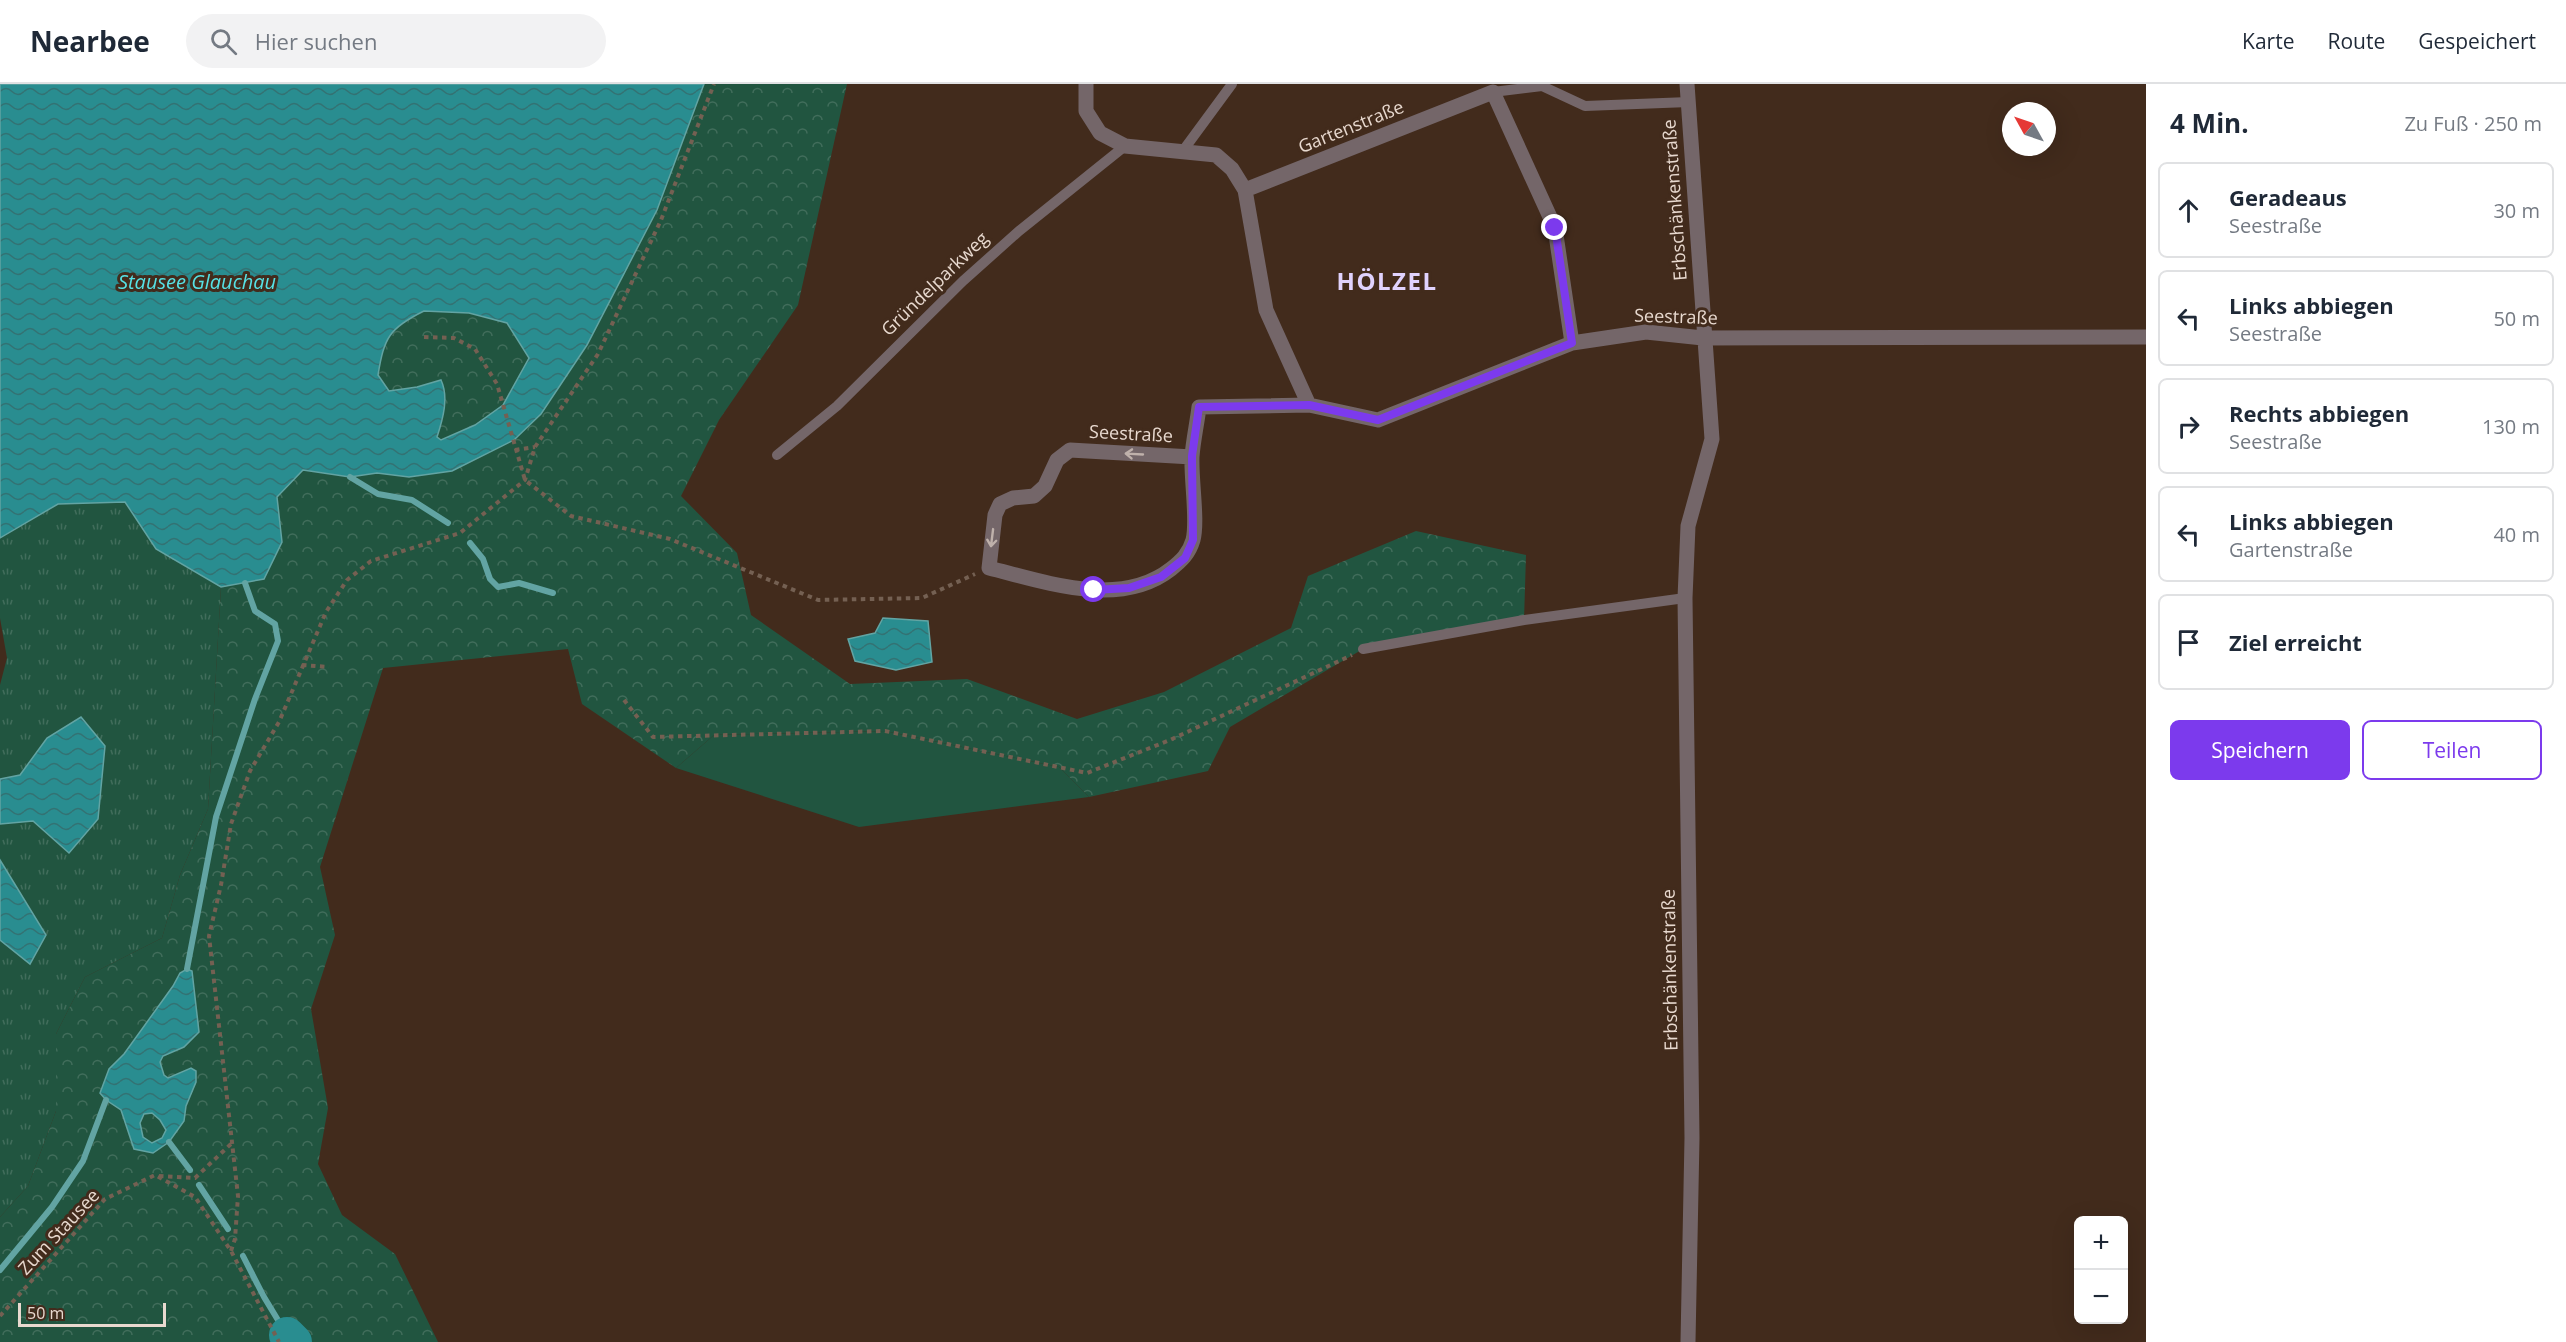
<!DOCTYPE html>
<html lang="de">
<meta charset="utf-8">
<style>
:root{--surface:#fff;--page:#f2f2f3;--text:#1f2937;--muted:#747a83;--line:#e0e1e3;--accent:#7c3aed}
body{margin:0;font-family:"Open Sans",sans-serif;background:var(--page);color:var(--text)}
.controls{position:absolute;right:18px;bottom:18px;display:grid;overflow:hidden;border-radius:9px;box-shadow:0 6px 24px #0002}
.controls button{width:54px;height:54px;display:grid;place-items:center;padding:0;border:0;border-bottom:2px solid var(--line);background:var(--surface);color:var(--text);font:30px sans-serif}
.compass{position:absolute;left:2002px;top:18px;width:54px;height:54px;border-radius:50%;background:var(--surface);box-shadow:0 6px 24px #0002;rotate:310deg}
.scale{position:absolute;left:18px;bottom:15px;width:148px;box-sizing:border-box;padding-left:6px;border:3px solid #e8d9cf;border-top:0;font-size:16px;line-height:21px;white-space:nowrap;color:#e8d9cf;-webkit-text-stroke:4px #422b1c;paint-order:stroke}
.stop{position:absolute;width:18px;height:18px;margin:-14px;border:4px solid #7c3aed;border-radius:50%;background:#fff}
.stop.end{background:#7c3aed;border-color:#fff;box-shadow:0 2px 6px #0008}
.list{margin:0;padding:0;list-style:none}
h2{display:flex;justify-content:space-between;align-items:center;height:78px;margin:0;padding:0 24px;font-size:26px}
h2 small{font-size:20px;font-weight:400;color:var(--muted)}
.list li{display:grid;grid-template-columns:39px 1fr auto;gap:18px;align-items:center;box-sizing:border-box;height:96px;margin:0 12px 12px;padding:0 12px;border:2px solid var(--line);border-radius:9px}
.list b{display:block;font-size:22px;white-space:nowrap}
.list p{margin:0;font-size:20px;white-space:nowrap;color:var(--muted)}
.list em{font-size:20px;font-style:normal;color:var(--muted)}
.actions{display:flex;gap:12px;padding:18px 24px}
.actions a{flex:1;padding:14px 0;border:2px solid var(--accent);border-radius:9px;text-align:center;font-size:21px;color:var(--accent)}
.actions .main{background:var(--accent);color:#fff}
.icon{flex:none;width:33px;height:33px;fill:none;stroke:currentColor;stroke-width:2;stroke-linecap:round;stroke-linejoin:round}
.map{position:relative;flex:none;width:2146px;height:1258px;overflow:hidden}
header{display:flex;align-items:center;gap:36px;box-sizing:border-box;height:84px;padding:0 30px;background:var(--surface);border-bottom:2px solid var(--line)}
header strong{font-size:28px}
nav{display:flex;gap:33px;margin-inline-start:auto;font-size:21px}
.search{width:420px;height:54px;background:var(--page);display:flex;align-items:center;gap:15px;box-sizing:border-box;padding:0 21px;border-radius:33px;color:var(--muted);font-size:22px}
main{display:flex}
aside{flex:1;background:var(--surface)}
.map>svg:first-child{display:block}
.grass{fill:url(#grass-tufts)}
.forest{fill:url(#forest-crowns)}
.garden{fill:#215540}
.water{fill:url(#water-waves);stroke:#62a4a3;stroke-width:1.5;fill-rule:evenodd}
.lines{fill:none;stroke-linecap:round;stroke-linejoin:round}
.stream{stroke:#62a4a3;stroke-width:6}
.river{stroke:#298d90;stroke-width:36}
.path{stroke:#746052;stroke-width:4;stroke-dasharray:4.5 4.5;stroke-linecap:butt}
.lane{stroke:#746669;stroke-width:10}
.street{stroke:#746669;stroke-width:15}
.oneway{stroke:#bfb1ab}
.route{stroke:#7c3aed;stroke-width:8}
.labels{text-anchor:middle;stroke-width:6;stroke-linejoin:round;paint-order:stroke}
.street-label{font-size:18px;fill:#e8d9cf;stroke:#422b1c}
.water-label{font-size:20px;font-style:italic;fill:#56e1e5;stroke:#422b1c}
.district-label{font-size:24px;font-weight:bold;letter-spacing:1.5px;fill:#e0d2fd;stroke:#422b1c}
</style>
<header>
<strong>Nearbee</strong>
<div class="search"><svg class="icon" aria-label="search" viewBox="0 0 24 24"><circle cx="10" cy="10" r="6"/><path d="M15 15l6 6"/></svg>Hier suchen</div>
<nav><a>Karte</a><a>Route</a><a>Gespeichert</a></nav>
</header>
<main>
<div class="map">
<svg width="2146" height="1258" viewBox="0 0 2146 1258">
<defs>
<pattern id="grass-tufts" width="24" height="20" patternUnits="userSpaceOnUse" patternTransform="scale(1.5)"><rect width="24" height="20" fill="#215540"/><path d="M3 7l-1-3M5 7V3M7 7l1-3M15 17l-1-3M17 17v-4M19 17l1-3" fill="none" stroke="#416d5b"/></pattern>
<pattern id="forest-crowns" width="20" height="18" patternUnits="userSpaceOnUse" patternTransform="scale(1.5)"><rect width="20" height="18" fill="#215540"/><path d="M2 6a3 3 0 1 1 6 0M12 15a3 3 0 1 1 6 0" fill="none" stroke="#416d5b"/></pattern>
<pattern id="water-waves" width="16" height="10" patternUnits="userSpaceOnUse" patternTransform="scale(1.5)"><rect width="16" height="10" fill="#298d90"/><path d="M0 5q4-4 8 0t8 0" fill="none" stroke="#337273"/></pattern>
</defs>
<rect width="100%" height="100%" fill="#422b1c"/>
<path class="grass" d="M 125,418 L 156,465 L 221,503 L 208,725 L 180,791 L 162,854 L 85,893 L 56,950 L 56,1027 L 28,1102 L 0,1133 L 0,856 L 30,879 L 45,851 L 0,776 L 0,740 L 33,737 L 69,769 L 98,735 L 47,654 L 20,691 L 0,695 L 0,601 L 7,574 L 0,534 L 0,454 L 58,420 Z"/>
<path class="forest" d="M 704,0 L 847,0 L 798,221 L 719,336 L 681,412 L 737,469 L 751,531 L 850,600 L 967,595 L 1077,635 L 1164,608 L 1291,544 L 1308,492 L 1416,447 L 1526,471 L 1524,536 L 1363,565 L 1230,643 L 1208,687 L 1089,713 L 1059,683 L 885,647 L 714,651 L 676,684 L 582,620 L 568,565 L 383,584 L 320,783 L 335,851 L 311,925 L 328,1024 L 318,1080 L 342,1131 L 395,1170 L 438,1258 L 0,1258 L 0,1133 L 28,1102 L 56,1027 L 56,950 L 85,893 L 162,854 L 180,791 L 208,725 L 221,503 L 264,495 L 282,458 L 277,413 L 303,386 L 350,393 L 377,389 L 409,393 L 452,387 L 657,126 Z
M 424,227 L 469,229 L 507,239 L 529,274 L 503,321 L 475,341 L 441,356 L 437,353 L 443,334 L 417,303 L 389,307 L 378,291 C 384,253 389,244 424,227 Z"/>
<path class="garden" d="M 885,647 L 1059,683 L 1089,713 L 859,743 L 676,684 L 714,651 Z"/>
<path class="water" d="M 0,0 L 704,0 L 657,126 L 587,261 L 541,330 L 514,356 L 452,387 L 409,393 L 377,389 L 350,393 L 303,386 L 277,413 L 282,458 L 264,495 L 221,503 L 156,465 L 125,418 L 58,420 L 0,454 ZM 424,227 L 469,229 L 507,239 L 529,274 L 503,321 L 475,341 L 441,356 L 437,353 C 443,335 449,313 441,296 L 417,303 L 389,307 L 378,291 C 384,254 389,244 424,227 Z
M 883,534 L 928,537 L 932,578 L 896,586 L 855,577 L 848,555 L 875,549 Z
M 81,633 L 105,662 L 98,735 L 69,769 L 33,737 L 0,740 L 0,695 L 20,691 L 47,654 Z
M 0,776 L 46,851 L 30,880 L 0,856 Z
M 187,885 L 192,887 L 199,948 L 184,963 L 163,972 L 160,978 L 164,991 L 168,994 L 191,984 L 196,987 L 196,998 L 186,1022 L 184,1037 L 169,1058 L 153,1069 L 134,1065 L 121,1026 L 106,1016 L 100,1009 L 109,985 L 124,970 L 173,902 L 180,889 ZM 152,1029 L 160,1036 L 166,1046 L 162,1054 L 152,1059 L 143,1053 L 140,1039 L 144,1030 Z"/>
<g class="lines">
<path class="stream" d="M 350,393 L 378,410 L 412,416 L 448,439
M 470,459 L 483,475 L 490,495 L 498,503 L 519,499 L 553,509
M 187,885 L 216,733 L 255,615 L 278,557 L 275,540 L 255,527 L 245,499
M 169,1058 L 190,1086
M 199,1101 L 228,1145
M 243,1172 L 264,1213 L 287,1251
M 0,1186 L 52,1123 L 83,1077 L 106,1016"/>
<path class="river" d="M 287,1251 L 294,1258"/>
<path class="path" d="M 424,253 L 454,254 L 475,265 L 497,300 L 525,396 L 571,432 L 670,455 L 818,516 L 922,514 L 975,490
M 515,366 L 535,363
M 302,581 L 329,583
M 624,616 L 653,653 L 885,647 L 1087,689 L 1170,656 L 1352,571
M 159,1092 L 195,1094 L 233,1058
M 231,1167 L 235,1155 L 238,1112 L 209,852 L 221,801 L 231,740 L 250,687 L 279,638 L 326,528 L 347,496 L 371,477 L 460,449 L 525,396 L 535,363 L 598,270 L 661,136 L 714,0
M 0,1232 L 105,1115 L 155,1091 L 195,1113 L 231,1167 L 279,1258"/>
<path class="lane" d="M 1493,8 L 1542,2 L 1585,22 L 1689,18
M 1182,68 L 1232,0
M 777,371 L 837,322 L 963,197 L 1019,147 L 1125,62
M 1363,565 L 1524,536 L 1685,514"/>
<path class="street" d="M 1086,0 L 1086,27 L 1100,49 L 1125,62 L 1216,71 L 1232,85 L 1245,106 L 1266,226 L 1309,321
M 1687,0 L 1712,355 L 1688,442 L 1685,514 L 1692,1054 L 1688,1258
M 1245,106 L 1493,8 L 1555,144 L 1572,259
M 1192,373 L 1070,366 L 1057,376 L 1045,402 L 1034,412 L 1013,414 L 1000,420 L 995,431 L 989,484 C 1045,498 1120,525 1171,485 C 1181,477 1189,470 1193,456 C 1198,437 1191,396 1192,373 C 1193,357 1197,340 1199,323 L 1309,321 L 1378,336 L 1572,259 L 1646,248 L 1703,254 L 2146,253"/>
</g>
<defs><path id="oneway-shaft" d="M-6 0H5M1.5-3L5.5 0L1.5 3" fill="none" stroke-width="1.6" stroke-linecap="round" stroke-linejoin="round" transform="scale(1.5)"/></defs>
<g class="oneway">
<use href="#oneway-shaft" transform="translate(1134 370) rotate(-177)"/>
<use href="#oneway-shaft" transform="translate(992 454) rotate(97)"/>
</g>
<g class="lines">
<path class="route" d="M 1094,506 L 1129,504 L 1161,493 L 1185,474 L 1193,456 L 1192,372 L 1199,323 L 1309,321 L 1378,336 L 1572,259 L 1555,144"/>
</g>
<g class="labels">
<g class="street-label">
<text transform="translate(1351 43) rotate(-22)" y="6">Gartenstraße</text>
<text transform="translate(1675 116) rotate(-94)" y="6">Erbschänkenstraße</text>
<text transform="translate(935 200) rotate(-44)" y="6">Gründelparkweg</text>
<text transform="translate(1676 233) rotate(2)" y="6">Seestraße</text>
<text transform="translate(1131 350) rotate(3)" y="6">Seestraße</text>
<text transform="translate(1670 886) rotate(-91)" y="6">Erbschänkenstraße</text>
<text transform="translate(59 1148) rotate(-47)" y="6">Zum Stausee</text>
</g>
<g class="water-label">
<text x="197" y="205">Stausee Glauchau</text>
</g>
<g class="district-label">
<text x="1387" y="206">HÖLZEL</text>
</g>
</g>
</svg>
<div class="controls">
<button>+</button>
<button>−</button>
</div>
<svg class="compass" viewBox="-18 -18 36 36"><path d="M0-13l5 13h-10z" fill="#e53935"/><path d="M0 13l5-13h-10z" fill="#747a83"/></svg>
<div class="scale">50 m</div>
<div class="stop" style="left:1094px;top:506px"></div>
<div class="stop end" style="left:1555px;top:144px"></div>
</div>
<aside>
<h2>4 Min.<small>Zu Fuß · 250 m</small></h2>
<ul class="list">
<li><svg class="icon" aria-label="ahead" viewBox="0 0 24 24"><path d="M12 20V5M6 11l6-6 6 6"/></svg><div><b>Geradeaus</b><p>Seestraße</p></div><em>30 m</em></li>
<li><svg class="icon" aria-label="left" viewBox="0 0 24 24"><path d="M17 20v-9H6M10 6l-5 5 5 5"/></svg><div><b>Links abbiegen</b><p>Seestraße</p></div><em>50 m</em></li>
<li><svg class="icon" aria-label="right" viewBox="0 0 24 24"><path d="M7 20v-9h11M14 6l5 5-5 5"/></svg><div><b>Rechts abbiegen</b><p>Seestraße</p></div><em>130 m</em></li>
<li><svg class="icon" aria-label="left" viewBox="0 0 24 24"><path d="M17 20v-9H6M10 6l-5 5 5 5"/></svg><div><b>Links abbiegen</b><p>Gartenstraße</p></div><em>40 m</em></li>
<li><svg class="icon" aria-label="arrive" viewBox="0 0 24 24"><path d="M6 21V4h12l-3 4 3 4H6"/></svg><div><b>Ziel erreicht</b></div></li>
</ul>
<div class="actions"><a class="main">Speichern</a><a>Teilen</a></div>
</aside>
</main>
